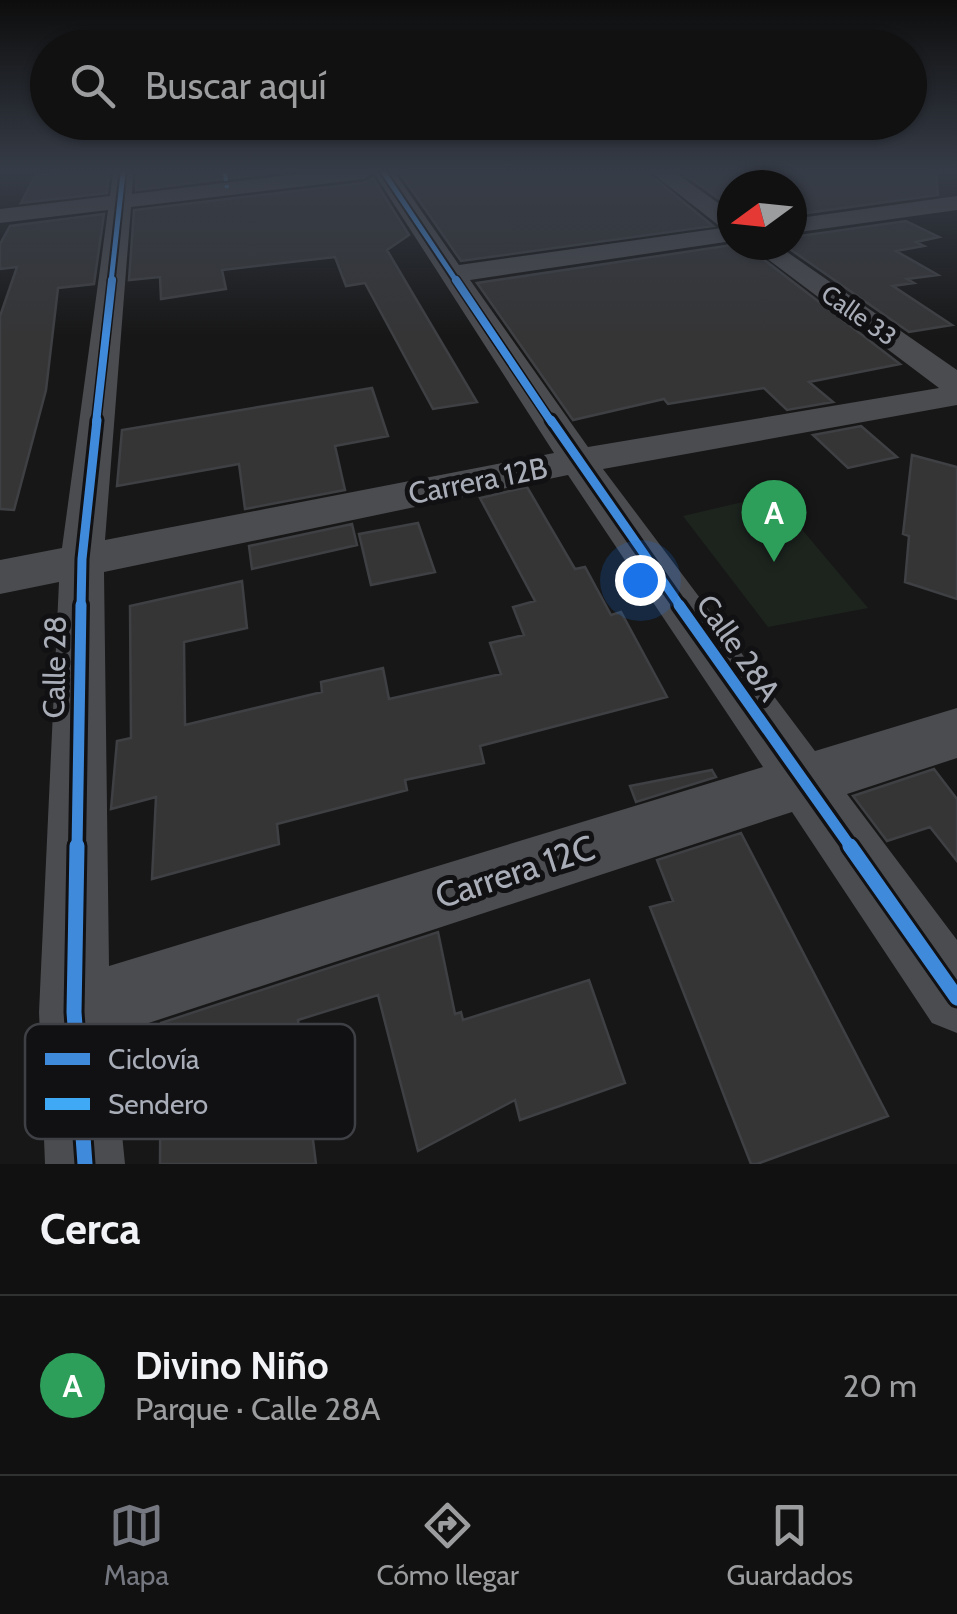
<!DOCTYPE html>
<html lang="es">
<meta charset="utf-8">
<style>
:root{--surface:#111;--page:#1a1a1a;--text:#f1f3f6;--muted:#9c9d9f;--line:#303131;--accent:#757880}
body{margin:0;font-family:Cabin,sans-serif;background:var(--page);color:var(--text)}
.compass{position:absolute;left:717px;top:170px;width:90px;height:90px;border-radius:50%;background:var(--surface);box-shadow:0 2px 8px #0004;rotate:255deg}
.you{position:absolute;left:640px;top:580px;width:35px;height:35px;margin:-25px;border:8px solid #fff;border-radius:50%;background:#1a73e8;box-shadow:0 0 0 15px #1a73e833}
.badge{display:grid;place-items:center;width:65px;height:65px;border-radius:50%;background:var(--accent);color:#fff;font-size:32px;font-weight:700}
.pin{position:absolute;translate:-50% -82px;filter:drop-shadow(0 2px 5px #0008)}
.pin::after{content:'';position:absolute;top:52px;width:35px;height:30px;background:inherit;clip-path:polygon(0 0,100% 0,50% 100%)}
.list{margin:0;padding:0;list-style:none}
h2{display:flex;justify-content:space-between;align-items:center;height:130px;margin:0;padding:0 40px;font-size:42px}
h2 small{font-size:32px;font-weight:400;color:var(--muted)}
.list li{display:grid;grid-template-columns:65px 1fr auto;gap:30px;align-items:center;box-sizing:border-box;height:180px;padding:0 40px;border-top:2px solid var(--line)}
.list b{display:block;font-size:38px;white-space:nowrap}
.list p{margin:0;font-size:32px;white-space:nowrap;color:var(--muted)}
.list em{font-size:32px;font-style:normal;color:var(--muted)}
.icon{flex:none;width:55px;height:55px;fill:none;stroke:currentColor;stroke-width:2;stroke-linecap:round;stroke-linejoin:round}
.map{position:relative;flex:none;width:957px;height:1164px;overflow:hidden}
.search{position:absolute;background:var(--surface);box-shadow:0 2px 8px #0004;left:30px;right:30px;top:30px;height:110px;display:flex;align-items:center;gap:25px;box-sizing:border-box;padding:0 35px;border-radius:55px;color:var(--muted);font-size:38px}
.sheet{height:310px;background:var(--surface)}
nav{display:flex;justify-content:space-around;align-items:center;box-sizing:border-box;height:140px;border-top:2px solid var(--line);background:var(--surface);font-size:28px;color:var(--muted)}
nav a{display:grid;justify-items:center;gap:5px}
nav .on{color:var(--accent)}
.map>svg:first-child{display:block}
.green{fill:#1d241e}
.building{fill:#353536;stroke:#3f4043;stroke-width:2.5}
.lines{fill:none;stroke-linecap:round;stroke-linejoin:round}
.street{fill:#4b4c50;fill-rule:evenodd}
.quiet{stroke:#3fa9f5;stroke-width:4;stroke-dasharray:8 4;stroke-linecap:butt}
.cycleway-far4-casing{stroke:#111113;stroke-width:9}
.cycleway-far3-casing{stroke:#111113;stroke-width:11}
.cycleway-far2-casing{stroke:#111113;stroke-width:15}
.cycleway-far1-casing{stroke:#111113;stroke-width:18}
.cycleway-casing{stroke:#111113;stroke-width:21}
.cycleway-far4{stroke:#408adc;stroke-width:5}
.cycleway-far3{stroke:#408adc;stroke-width:8}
.cycleway-far2{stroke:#408adc;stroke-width:9}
.cycleway-far1{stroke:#408adc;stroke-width:11}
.cycleway{stroke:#408adc;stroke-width:15}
.labels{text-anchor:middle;stroke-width:10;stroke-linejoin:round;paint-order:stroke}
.far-street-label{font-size:25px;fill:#a8adb8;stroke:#111113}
.street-label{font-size:30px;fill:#a8adb8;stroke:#111113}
.near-street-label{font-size:35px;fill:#a8adb8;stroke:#111113}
.key{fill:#111113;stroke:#3e4045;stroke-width:2.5}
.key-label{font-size:28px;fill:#a8adb8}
</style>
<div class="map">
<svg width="957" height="1164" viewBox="0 0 957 1164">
<rect width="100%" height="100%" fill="#171717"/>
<path class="green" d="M 773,495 L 868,608 L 768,627 L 683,516 Z"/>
<path class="building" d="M 63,173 L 109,173 L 107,193 L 21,203 L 35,176 Z
M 137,173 L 271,173 L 136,190 Z
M 400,173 L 648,173 L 713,226 L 461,261 Z
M 683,173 L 936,173 L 938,195 L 792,215 L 792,185 L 732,185 L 732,208 Z
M 373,178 L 409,235 L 387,250 L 477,402 L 433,409 L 365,283 L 346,286 L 335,257 L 222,270 L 226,289 L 161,299 L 160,277 L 129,280 L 134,210 L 363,183 Z
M 104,214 L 94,284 L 58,288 L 46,390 L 14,510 L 0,509 L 0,316 L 17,267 L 0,269 L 0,244 L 10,226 Z
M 906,221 L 939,237 L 916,242 L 924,246 L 896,251 L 938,275 L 907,279 L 914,283 L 893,286 L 952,325 L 909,332 L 784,245 L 792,245 L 792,237 Z
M 732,245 L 745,245 L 900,364 L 809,382 L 833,402 L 787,410 L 764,388 L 668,404 L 664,399 L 573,420 L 477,283 Z
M 372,388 L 388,436 L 335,446 L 345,490 L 245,509 L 239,464 L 117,486 L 122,430 Z
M 861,426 L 897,457 L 848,468 L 813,435 Z
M 912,455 L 957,467 L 957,599 L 905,582 L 909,536 L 903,534 Z
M 527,487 L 575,569 L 585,567 L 611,615 L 621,612 L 667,697 L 480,746 L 484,763 L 405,780 L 407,790 L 277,824 L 279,844 L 152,879 L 156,797 L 111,809 L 117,741 L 131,738 L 130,606 L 242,581 L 247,628 L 184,642 L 185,725 L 322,692 L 321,682 L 383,668 L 389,699 L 501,674 L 490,643 L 524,635 L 513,607 L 535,601 L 480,498 Z
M 418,523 L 435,572 L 371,585 L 359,534 Z
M 352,524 L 357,545 L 252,569 L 249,546 Z
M 934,769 L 957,799 L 957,861 L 930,827 L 887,841 L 853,796 Z
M 712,770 L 716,777 L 636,802 L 630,786 Z
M 741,833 L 888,1116 L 757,1164 L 751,1164 L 650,907 L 673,901 L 657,860 Z
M 438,932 L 455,1014 L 461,1012 L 463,1020 L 589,980 L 625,1083 L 520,1120 L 515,1100 L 418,1151 L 378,995 L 298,1020 L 316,1164 L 160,1164 L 161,1023 Z"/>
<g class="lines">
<path class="street" d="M 113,173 L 133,173 L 132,194 L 306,173 L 373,173 L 363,179 L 131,207 L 105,540 L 554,453 L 374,173 L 395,173 L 459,265 L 722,228 L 652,173 L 676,173 L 732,213 L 732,241 L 470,280 L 588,447 L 939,388 L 749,245 L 777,245 L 957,370 L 957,405 L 603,469 L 815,751 L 957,708 L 957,758 L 847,794 L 957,940 L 957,1033 L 932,1023 L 792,812 L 112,1035 L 125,1164 L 45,1164 L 39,1012 L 59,582 L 0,594 L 0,560 L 62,548 L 108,210 L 0,223 L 0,209 L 110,196 ZM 568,475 L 763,767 L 109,966 L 104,572 Z
M 957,196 L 957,210 L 792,233 L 792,219 Z"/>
<path class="quiet" d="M 225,173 L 227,188"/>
<defs>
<path id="cycleway-far4" d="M 384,173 L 457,282
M 111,282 L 123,173"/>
<path id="cycleway-far3" d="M 456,280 L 552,423
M 96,423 L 112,280"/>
<path id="cycleway-far2" d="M 551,420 L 681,607
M 81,607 L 82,559 L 97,420"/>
<path id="cycleway-far1" d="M 679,605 L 852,849
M 77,849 L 81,605"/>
<path id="cycleway" d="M 77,846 L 74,1012 L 85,1164
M 850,846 L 957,998"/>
</defs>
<use href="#cycleway-far4" class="cycleway-far4-casing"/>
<use href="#cycleway-far3" class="cycleway-far3-casing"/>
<use href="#cycleway-far2" class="cycleway-far2-casing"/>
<use href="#cycleway-far1" class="cycleway-far1-casing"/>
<use href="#cycleway" class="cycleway-casing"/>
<use href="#cycleway-far4" class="cycleway-far4"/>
<use href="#cycleway-far3" class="cycleway-far3"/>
<use href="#cycleway-far2" class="cycleway-far2"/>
<use href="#cycleway-far1" class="cycleway-far1"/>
<use href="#cycleway" class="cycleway"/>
</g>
<linearGradient id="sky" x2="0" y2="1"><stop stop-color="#0d0d0d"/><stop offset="0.51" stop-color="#363c47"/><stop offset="1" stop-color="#363c47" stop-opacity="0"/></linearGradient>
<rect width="957" height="336" fill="url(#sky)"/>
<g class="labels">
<g class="far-street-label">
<text transform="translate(859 315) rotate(35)" y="9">Calle 33</text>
</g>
<g class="street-label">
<text transform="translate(478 481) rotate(-11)" y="10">Carrera 12B</text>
<text transform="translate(738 648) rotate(55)" y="10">Calle 28A</text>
<text transform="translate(55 667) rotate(-89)" y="10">Calle 28</text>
</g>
<g class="near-street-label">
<text transform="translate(515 872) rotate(-18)" y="12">Carrera 12C</text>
</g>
</g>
<rect x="25" y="1024" width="330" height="115" rx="15" class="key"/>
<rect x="45" y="1053" width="45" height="12" fill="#408adc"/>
<rect x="45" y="1098" width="45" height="12" fill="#3fa9f5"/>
<g class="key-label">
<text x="108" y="1069">Ciclovía</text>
<text x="108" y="1114">Sendero</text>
</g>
</svg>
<svg class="compass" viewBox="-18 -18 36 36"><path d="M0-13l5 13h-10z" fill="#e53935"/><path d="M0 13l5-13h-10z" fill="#9c9d9f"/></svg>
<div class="you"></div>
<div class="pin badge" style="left:774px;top:562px;background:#2e9e5b">A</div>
<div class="search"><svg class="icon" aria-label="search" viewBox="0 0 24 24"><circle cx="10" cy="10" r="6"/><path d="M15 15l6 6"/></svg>Buscar aquí</div>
</div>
<section class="sheet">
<h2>Cerca<small></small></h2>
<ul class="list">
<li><span class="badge" style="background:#2e9e5b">A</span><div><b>Divino Niño</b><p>Parque · Calle 28A</p></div><em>20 m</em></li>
</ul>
</section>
<nav>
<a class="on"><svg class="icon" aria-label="map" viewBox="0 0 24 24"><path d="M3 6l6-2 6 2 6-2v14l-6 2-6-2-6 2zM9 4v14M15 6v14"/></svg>Mapa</a>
<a><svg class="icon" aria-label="directions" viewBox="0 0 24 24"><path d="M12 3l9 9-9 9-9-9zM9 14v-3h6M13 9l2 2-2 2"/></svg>Cómo llegar</a>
<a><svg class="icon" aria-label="saved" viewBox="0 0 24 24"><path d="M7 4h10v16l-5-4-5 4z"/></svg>Guardados</a>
</nav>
